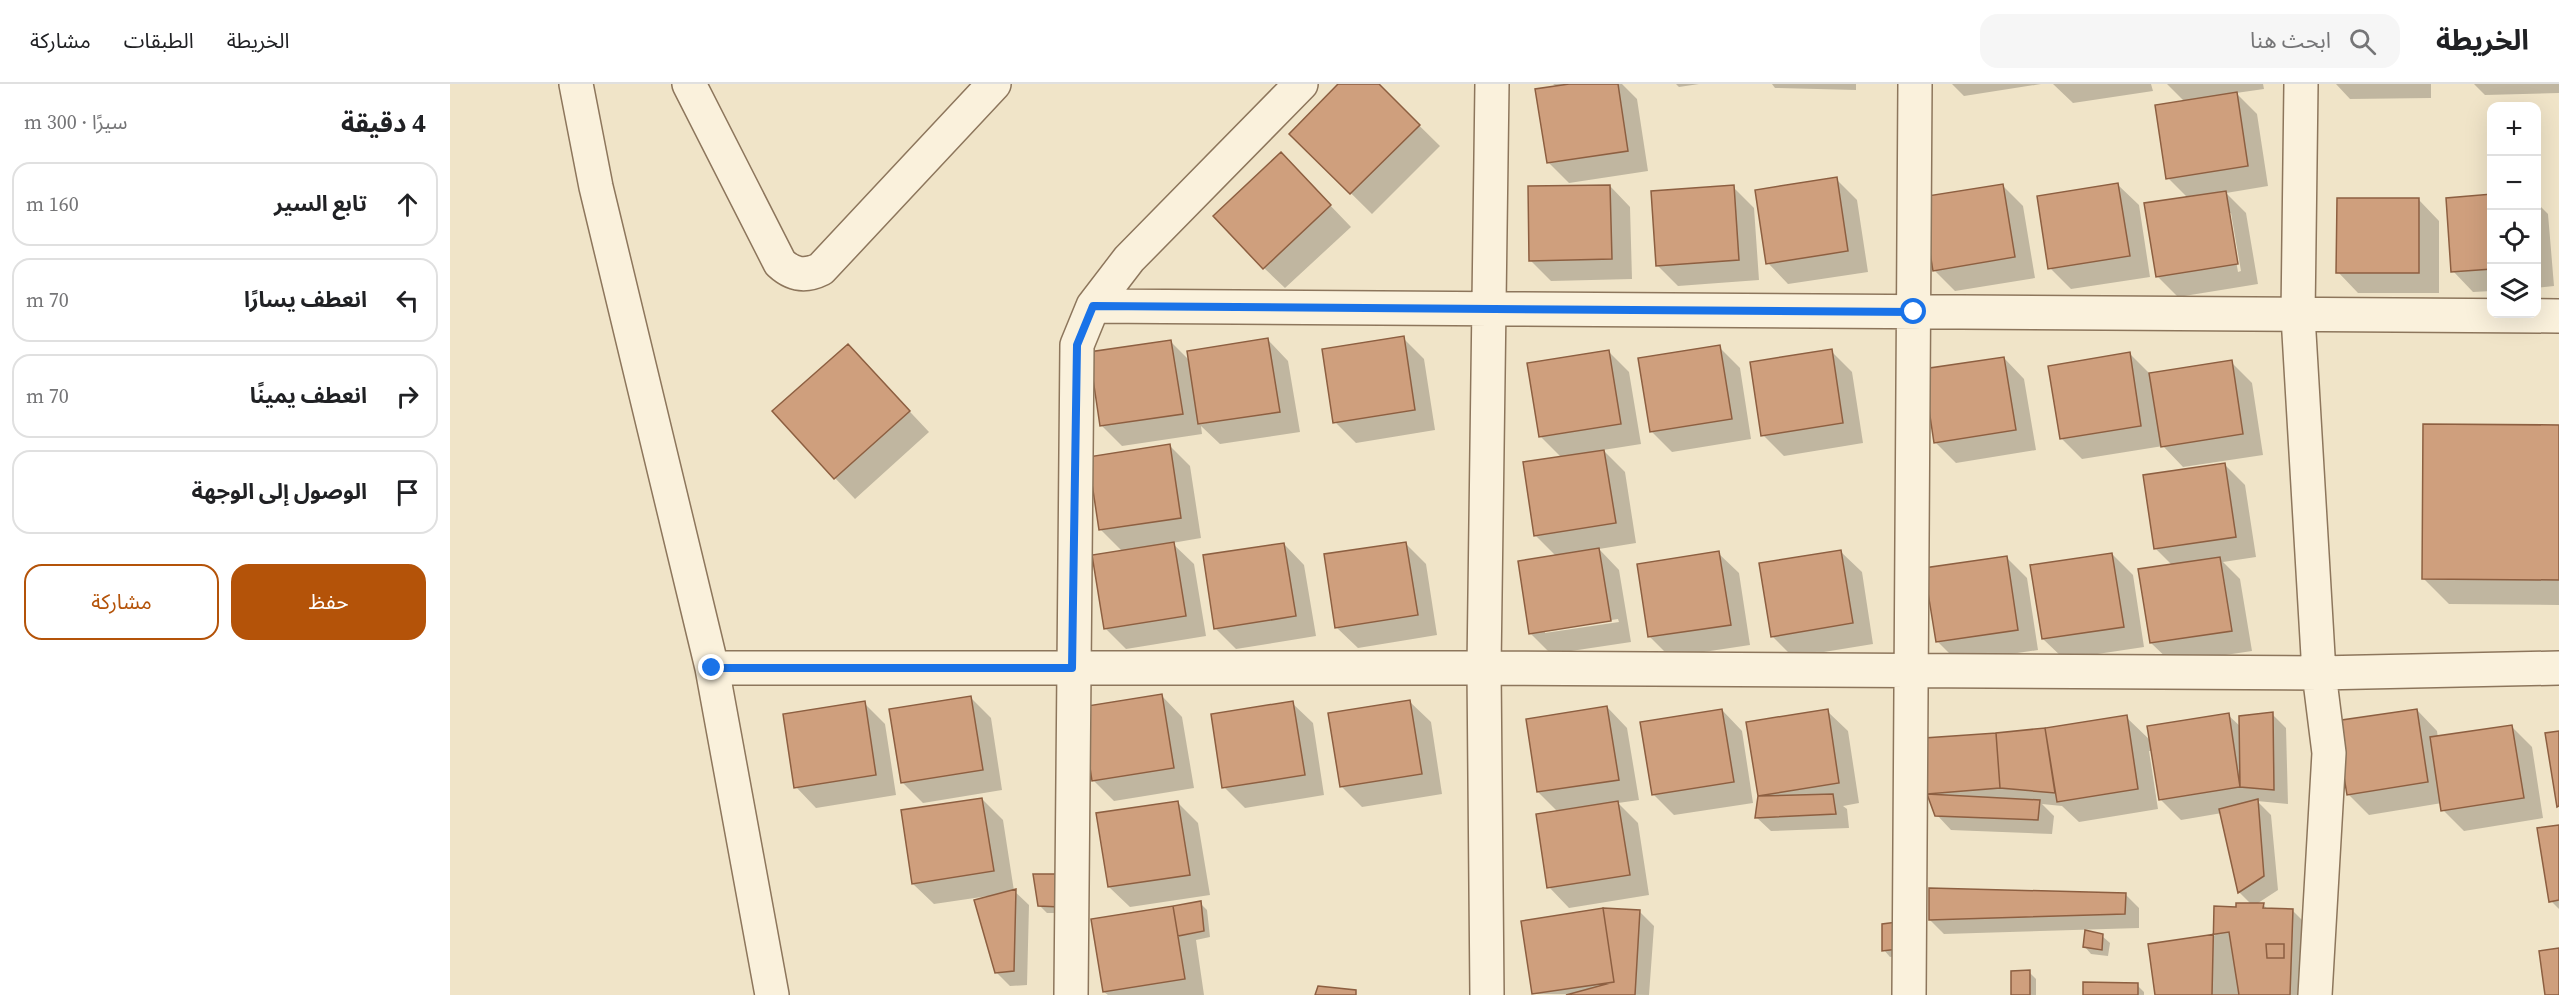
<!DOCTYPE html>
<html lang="ar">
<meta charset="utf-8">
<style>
:root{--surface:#fff;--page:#f6f6f6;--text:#202124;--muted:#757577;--line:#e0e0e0;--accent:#b45309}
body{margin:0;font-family:"Source Serif 4","Noto Sans Arabic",serif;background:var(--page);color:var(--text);direction:rtl}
.controls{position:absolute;right:18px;top:18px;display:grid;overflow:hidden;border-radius:12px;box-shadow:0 6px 24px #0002}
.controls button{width:54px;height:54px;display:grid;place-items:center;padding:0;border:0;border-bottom:2px solid var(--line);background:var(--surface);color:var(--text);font:30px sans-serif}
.stop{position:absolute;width:18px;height:18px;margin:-14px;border:4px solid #1a73e8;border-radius:50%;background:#fff}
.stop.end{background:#1a73e8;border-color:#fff;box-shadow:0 2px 6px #0008}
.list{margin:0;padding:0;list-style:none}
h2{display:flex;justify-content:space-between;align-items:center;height:78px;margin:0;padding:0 24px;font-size:26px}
h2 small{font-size:20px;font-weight:400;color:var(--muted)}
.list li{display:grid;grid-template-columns:39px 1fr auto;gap:18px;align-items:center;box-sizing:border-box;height:84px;margin:0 12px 12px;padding:0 12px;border:2px solid var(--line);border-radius:18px}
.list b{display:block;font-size:22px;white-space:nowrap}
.list em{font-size:20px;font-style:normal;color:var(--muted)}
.actions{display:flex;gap:12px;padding:18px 24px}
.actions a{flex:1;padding:14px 0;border:2px solid var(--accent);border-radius:18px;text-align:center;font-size:21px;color:var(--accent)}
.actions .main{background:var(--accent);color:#fff}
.icon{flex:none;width:33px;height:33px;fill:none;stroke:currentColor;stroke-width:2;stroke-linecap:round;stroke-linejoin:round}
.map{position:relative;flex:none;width:2109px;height:911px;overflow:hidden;direction:ltr}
header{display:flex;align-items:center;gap:36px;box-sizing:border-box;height:84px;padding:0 30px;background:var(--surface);border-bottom:2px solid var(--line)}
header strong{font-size:28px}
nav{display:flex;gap:33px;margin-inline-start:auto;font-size:21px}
.search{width:420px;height:54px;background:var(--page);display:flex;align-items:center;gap:15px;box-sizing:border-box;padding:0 21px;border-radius:18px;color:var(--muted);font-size:22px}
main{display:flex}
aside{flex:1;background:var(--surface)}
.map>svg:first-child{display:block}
.shadow{fill:#0003;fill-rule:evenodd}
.building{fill:#cf9f7d;stroke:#8d5f41;stroke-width:1.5;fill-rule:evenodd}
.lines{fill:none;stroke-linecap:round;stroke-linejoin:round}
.street-casing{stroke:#8d765c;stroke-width:36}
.street{stroke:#faf1dc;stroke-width:33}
.route{stroke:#1a73e8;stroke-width:8}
</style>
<header>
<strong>الخريطة</strong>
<div class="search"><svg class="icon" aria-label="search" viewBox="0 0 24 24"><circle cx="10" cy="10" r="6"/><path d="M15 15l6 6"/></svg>ابحث هنا</div>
<nav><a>الخريطة</a><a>الطبقات</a><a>مشاركة</a></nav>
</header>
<main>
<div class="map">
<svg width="2109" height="911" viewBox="0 0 2109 911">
<rect width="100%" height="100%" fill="#f0e4c8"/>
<path class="shadow" d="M 890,0 L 927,0 L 990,62 L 922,130 L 841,50 Z
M 1103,0 L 1172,0 L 1187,15 L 1198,87 L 1119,99 L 1098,78 L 1107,3 Z
M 1226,0 L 1249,0 L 1229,3 Z
M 1322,0 L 1406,0 L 1406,6 L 1325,4 Z
M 1502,0 L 1591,0 L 1514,12 Z
M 1603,0 L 1701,0 L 1703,7 L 1623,19 Z
M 1717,0 L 1813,0 L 1814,5 L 1786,9 L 1807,30 L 1818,102 L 1776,109 L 1796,129 L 1808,200 L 1728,213 L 1707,192 L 1738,114 L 1718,94 L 1735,18 ZM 1778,129 L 1781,129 L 1791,187 L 1788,188 Z
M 1886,0 L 1981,0 L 1981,14 L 1900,15 Z
M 2024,0 L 2109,0 L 2109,9 L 2035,11 Z
M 851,91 L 901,143 L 835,204 L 814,184 Z
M 1386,95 L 1407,116 L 1418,188 L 1338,200 L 1318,179 Z
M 1668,101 L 1689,121 L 1700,193 L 1621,205 L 1600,184 Z
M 1160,102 L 1180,123 L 1182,195 L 1101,197 L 1080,176 Z
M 1553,102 L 1573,122 L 1585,194 L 1505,207 L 1484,186 Z
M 1283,103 L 1304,124 L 1309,196 L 1228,202 L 1207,181 Z
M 2042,112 L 2042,207 L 2023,208 L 2003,187 Z
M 1969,116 L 1989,137 L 1989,209 L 1908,209 L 1888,188 Z
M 2086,118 L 2098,130 L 2104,202 L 2086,204 Z
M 953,254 L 974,275 L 985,346 L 906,359 L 885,338 Z
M 818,256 L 838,277 L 850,348 L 770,360 L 751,342 L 752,350 L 672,362 L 652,342 L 720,257 L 740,277 Z
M 398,262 L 479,348 L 405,415 L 385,394 Z
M 1269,263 L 1290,284 L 1301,355 L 1222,368 L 1201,347 Z
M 1381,267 L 1402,288 L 1413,359 L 1334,372 L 1313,351 Z
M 1159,268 L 1179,288 L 1191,360 L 1153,366 L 1175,388 L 1186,459 L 1149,465 L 1169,486 L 1181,558 L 1101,570 L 1080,549 L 1106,472 L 1085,451 L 1112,374 L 1090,352 ZM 1168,535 L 1169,538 L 1095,549 L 1095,546 Z
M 1680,270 L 1700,290 L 1781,278 L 1802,299 L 1813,371 L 1733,383 L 1713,362 L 1632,375 L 1611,354 Z
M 1554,274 L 1574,295 L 1586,366 L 1506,379 L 1486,359 Z
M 2109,342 L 2109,521 L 1999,520 L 1973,494 Z
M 719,361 L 740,382 L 751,454 L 722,459 L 744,480 L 756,552 L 676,565 L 655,544 L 673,468 L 651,446 Z
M 1774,380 L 1795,401 L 1806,473 L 1773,478 L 1790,495 L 1802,567 L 1722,579 L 1701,559 L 1723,482 L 1706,465 Z
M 955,459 L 976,480 L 987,551 L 908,564 L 887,544 L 875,472 Z
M 834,460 L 854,481 L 866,552 L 786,565 L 765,544 Z
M 1391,468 L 1412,488 L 1423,560 L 1343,573 L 1322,552 Z
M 1268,469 L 1289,489 L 1300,561 L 1220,573 L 1200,553 Z
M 1662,470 L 1683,491 L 1694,563 L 1614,575 L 1593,555 Z
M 1556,473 L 1577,494 L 1588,566 L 1508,578 L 1488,558 Z
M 712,612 L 732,633 L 744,704 L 664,717 L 643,696 Z
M 521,614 L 541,634 L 552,706 L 473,719 L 452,698 Z
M 960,618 L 981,638 L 992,710 L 912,723 L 891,702 Z
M 414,619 L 435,640 L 446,711 L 366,724 L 346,703 Z
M 842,619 L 863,639 L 874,711 L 795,724 L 774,703 Z
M 1157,623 L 1177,644 L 1189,716 L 1168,719 L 1188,739 L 1199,811 L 1119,824 L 1099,803 L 1108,728 L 1088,708 Z
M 1272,626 L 1292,647 L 1303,719 L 1224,731 L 1203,710 Z
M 1967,626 L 1987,647 L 1988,654 L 2061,642 L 2082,663 L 2093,734 L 2014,747 L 1993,726 L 1992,719 L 1919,731 L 1898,710 Z
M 1377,627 L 1398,647 L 1409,719 L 1393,722 L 1397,725 L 1399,744 L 1321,747 L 1306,733 L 1309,712 Z
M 1822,630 L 1836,644 L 1838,720 L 1807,717 L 1821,731 L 1828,806 L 1805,821 L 1813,821 L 1818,825 L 1842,826 L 1863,847 L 1861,911 L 1707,911 L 1765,851 L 1788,824 L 1802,821 L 1789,808 L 1772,729 L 1731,736 L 1710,715 L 1702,667 L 1699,667 L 1708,725 L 1629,738 L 1612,722 L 1592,720 L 1604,732 L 1602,750 L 1501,746 L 1487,731 L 1479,709 L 1594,645 L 1596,647 L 1676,633 L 1701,657 L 1778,631 L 1791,643 Z
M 532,715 L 553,736 L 564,807 L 579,821 L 577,901 L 560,902 L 546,888 L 538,812 L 484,820 L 463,800 Z
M 727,718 L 748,739 L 760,811 L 680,823 L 659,803 Z
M 2109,742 L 2109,825 L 2101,817 Z
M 610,792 L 616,829 L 597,829 L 590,822 Z
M 1675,810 L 1689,824 L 1689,844 L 1494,850 L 1480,836 Z
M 750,819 L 757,826 L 760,853 L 746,856 L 754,911 L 658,911 L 654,908 L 643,836 Z
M 1190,828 L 1204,842 L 1199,911 L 1084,910 Z
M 1433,841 L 1454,871 L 1440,873 L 1434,866 Z
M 1652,852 L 1660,859 L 1658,872 L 1641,870 L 1635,863 Z
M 1579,888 L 1586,895 L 1586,911 L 1563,911 Z
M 1687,901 L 1694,908 L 1694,911 L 1634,911 Z"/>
<path class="building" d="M 888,0 L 929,0 L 970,41 L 900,110 L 839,50 Z
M 1119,0 L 1168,0 L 1178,67 L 1097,79 L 1085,5 Z
M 1787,8 L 1798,82 L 1716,95 L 1705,21 Z
M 831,68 L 881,121 L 813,185 L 763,132 Z
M 1387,93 L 1398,167 L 1316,180 L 1305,106 Z
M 1668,99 L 1680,172 L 1598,185 L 1587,112 Z
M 1553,100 L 1565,173 L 1483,187 L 1471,113 Z
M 1160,101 L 1162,175 L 1079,177 L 1078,102 Z
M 1284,101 L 1289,176 L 1206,182 L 1201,107 Z
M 1776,107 L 1788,180 L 1706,193 L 1694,119 Z
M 2042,110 L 2042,185 L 2001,188 L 1996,114 Z
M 1887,114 L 1969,114 L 1969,189 L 1886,189 Z
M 954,252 L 965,326 L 883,339 L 872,265 Z
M 818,254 L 830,328 L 748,340 L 737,267 Z
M 721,256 L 733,330 L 650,342 L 639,268 Z
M 398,260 L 460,327 L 384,395 L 322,327 Z
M 1270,261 L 1282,335 L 1200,348 L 1188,274 Z
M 1382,265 L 1393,339 L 1311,352 L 1300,278 Z
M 1159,266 L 1171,340 L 1089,353 L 1077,279 Z
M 1680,268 L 1691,342 L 1610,355 L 1598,282 Z
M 1554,273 L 1566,346 L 1484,359 L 1473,285 Z
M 1782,276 L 1793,350 L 1711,363 L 1699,289 Z
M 1973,340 L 2109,341 L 2109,496 L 1972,495 Z
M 720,360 L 731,434 L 649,446 L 638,373 Z
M 1154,366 L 1166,439 L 1084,452 L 1073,378 Z
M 1775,379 L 1786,453 L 1704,465 L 1693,391 Z
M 724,458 L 736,532 L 654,545 L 642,471 Z
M 956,458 L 968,531 L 885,544 L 874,470 Z
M 834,459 L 846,532 L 764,545 L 753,471 Z
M 1149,464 L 1161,537 L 1079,550 L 1068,477 Z
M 1391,466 L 1403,539 L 1321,553 L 1309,479 Z
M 1269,467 L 1281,541 L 1198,553 L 1187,480 Z
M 1662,469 L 1674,543 L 1592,555 L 1580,481 Z
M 1557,472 L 1568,546 L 1486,558 L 1474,484 Z
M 1770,473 L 1782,547 L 1700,559 L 1688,485 Z
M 712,610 L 724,684 L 642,697 L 631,623 Z
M 521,612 L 533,686 L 451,699 L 439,625 Z
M 960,616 L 972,690 L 890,703 L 878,629 Z
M 415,617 L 426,691 L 344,704 L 333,630 Z
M 843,617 L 855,691 L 772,704 L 761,630 Z
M 1157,622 L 1169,696 L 1087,708 L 1076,635 Z
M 1272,625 L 1284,698 L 1202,711 L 1190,638 Z
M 1378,625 L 1389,699 L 1308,712 L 1296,638 Z
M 1967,625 L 1978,698 L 1897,711 L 1885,637 Z
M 1823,628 L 1824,706 L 1790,703 L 1789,632 Z
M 1779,629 L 1790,703 L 1709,716 L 1697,642 Z
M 1677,631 L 1688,705 L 1607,718 L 1595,644 Z
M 2062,641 L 2074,714 L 1991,727 L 1980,653 Z
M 1595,644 L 1605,709 L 1550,704 L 1546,649 Z
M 2109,647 L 2109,722 L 2107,723 L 2095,649 Z
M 1546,649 L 1550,704 L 1477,710 L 1474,654 Z
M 1383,710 L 1386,730 L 1305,734 L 1308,712 Z
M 1477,710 L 1590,716 L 1588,736 L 1485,732 Z
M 532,714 L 544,787 L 462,800 L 451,726 Z
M 1808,715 L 1814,792 L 1788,809 L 1769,725 Z
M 728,717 L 740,791 L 658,803 L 646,729 Z
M 1168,717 L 1180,791 L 1097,804 L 1086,730 Z
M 2109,741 L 2109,816 L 2099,818 L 2087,744 Z
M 583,790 L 610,790 L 610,823 L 588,822 Z
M 1479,804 L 1676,809 L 1675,830 L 1479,836 Z
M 566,805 L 564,887 L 545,889 L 524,816 Z
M 751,817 L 754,847 L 728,852 L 723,822 Z
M 1786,819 L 1814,819 L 1813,824 L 1843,825 L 1840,911 L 1762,911 L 1764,822 L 1786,823 ZM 1816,860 L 1834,860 L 1834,874 L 1817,874 Z
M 723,822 L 735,895 L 653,908 L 641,835 Z
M 1153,824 L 1164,898 L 1082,910 L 1071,837 Z
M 1153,824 L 1190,826 L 1185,911 L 1116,911 L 1164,898 Z
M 1447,838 L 1448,865 L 1432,867 L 1432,840 Z
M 1635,846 L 1653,850 L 1652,866 L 1633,863 Z
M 1779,848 L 1789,911 L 1705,911 L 1698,860 Z
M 1816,860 L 1834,860 L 1834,874 L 1817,874 Z
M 2109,864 L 2109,911 L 2095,911 L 2089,867 Z
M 1580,886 L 1580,911 L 1561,911 L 1561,887 Z
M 1633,898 L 1688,899 L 1688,911 L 1633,911 Z
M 868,902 L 906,906 L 906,911 L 865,911 Z"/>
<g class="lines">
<defs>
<path id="street" d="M 126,0 L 146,103 L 262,584 L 322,911
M 239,0 L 330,179 C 343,191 355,193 371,185 L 544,0
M 1851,0 L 1848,232 L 1869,589 L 1879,669 L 1865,911
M 643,222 L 2109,232
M 262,584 L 1034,584 L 1869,589 L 2109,584
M 621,911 L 627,261 L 643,222 L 679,175 L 851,0
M 1037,911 L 1034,584 L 1042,0
M 1459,911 L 1465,0"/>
</defs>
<use href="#street" class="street-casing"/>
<use href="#street" class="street"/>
</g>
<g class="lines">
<path class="route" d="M 262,584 L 622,584 L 627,261 L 643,222 L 1464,228"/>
</g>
</svg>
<div class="controls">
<button>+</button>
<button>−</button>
<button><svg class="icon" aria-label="locate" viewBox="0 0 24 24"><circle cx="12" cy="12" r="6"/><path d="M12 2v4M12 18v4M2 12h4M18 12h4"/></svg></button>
<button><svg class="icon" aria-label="layers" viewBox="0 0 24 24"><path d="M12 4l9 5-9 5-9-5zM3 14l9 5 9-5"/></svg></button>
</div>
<div class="stop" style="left:1464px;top:228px"></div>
<div class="stop end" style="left:262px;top:584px"></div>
</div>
<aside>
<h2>4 دقيقة<small>سيرًا · 300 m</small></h2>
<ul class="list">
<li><svg class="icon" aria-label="ahead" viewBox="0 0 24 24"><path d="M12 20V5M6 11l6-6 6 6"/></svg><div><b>تابع السير</b></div><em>160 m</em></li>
<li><svg class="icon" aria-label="left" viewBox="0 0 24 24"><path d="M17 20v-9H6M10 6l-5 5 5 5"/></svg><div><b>انعطف يسارًا</b></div><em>70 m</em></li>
<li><svg class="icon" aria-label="right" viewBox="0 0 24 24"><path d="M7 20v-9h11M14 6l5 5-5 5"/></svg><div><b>انعطف يمينًا</b></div><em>70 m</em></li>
<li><svg class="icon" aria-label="arrive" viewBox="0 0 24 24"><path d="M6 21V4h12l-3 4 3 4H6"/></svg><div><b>الوصول إلى الوجهة</b></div></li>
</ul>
<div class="actions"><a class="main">حفظ</a><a>مشاركة</a></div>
</aside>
</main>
